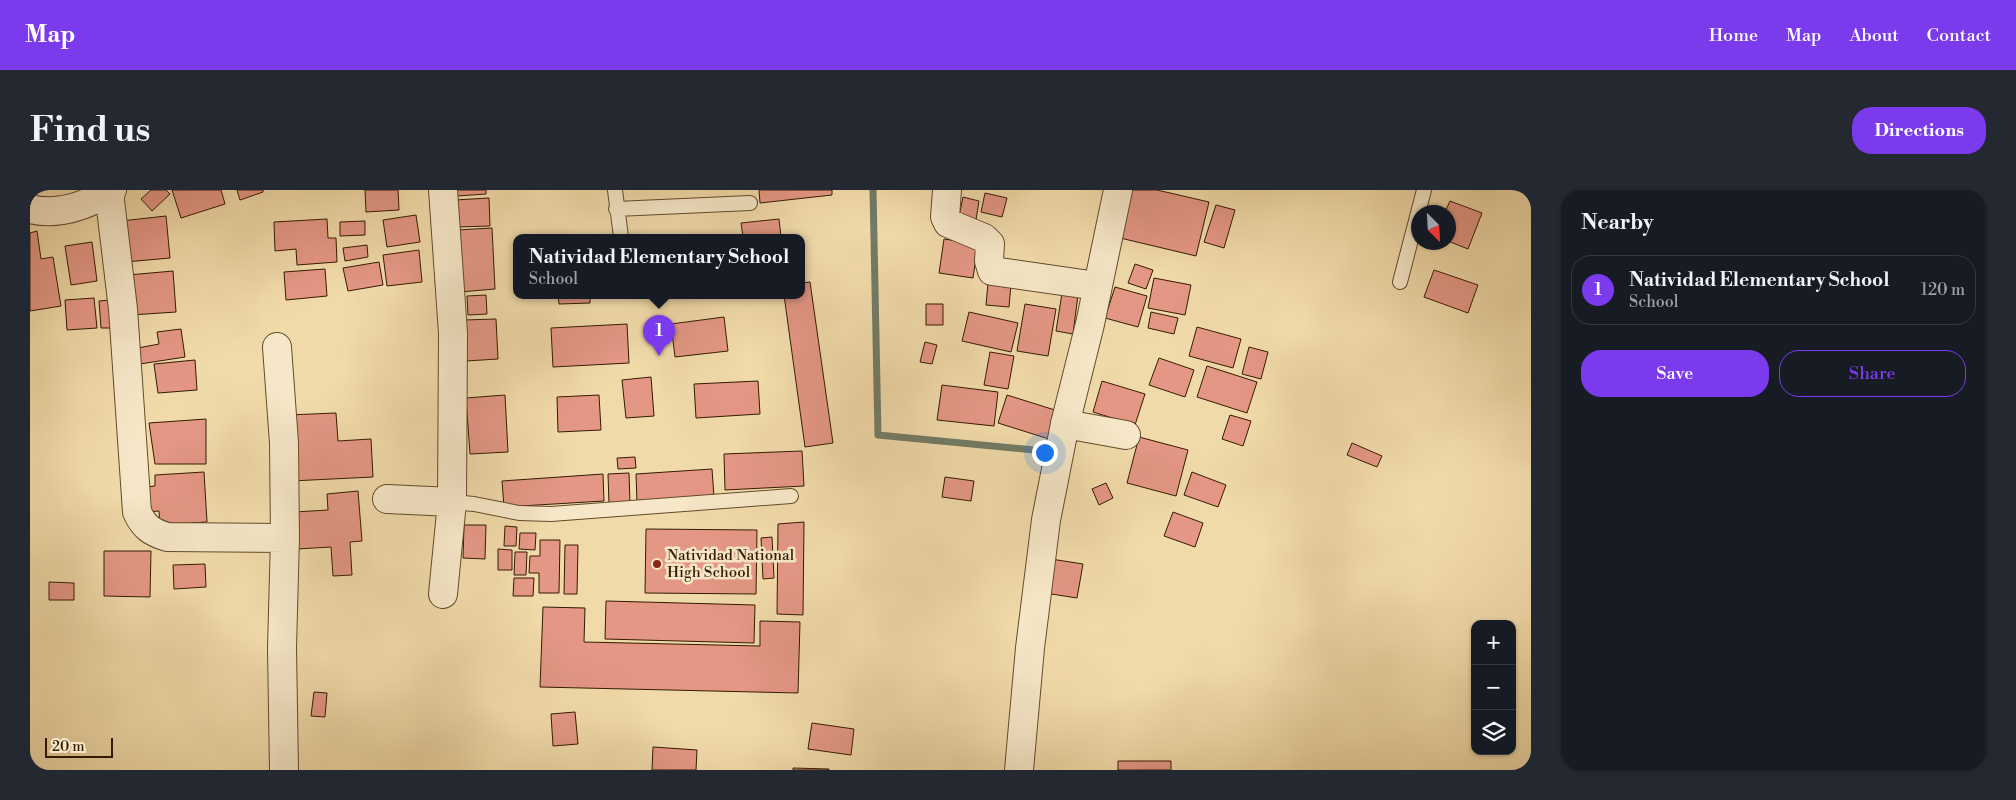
<!DOCTYPE html>
<meta charset="utf-8">
<style>
:root{--surface:#171b24;--page:#242831;--text:#f1f3f6;--muted:#9ea1a6;--line:#363941;--accent:#7c3aed}
body{margin:0;font-family:"Libre Bodoni",serif;background:var(--page);color:var(--text)}
.controls{position:absolute;right:15px;bottom:15px;display:grid;overflow:hidden;border-radius:10px;box-shadow:0 1px 4px #0004}
.controls button{width:45px;height:45px;display:grid;place-items:center;padding:0;border:0;border-bottom:1px solid var(--line);background:var(--surface);color:var(--text);font:25px sans-serif}
.compass{position:absolute;left:1381px;top:15px;width:45px;height:45px;border-radius:50%;background:var(--surface);box-shadow:0 1px 4px #0004;rotate:156deg}
.scale{position:absolute;left:15px;bottom:12px;width:68px;box-sizing:border-box;padding-left:5px;border:2px solid #341b00;border-top:0;font-size:14px;line-height:18px;white-space:nowrap;color:#341b00;-webkit-text-stroke:4px #f6e7c8;paint-order:stroke}
.you{position:absolute;left:1014px;top:262px;width:18px;height:18px;margin:-12px;border:4px solid #fff;border-radius:50%;background:#1a73e8;box-shadow:0 0 0 8px #1a73e833}
.badge{display:grid;place-items:center;width:32px;height:32px;border-radius:50%;background:var(--accent);color:#fff;font-size:16px;font-weight:700}
.pin{position:absolute;translate:-50% -41px;filter:drop-shadow(0 1px 2px #0008)}
.pin::after{content:'';position:absolute;top:26px;width:18px;height:15px;background:inherit;clip-path:polygon(0 0,100% 0,50% 100%)}
.popup{position:absolute;left:483px;top:44px;width:292px;height:65px;box-sizing:border-box;display:grid;place-content:center;border-radius:10px;background:var(--surface);filter:drop-shadow(0 1px 4px #0005);font-size:16px;white-space:nowrap;color:var(--muted)}
.popup b{font-size:19px;color:var(--text)}
.popup::after{content:'';position:absolute;left:50%;top:100%;margin-left:-10px;border:10px solid transparent;border-top-color:var(--surface)}
.list{margin:0;padding:0;list-style:none}
h2{display:flex;justify-content:space-between;align-items:center;height:65px;margin:0;padding:0 20px;font-size:21px}
h2 small{font-size:16px;font-weight:400;color:var(--muted)}
.list li{display:grid;grid-template-columns:32px 1fr auto;gap:15px;align-items:center;box-sizing:border-box;height:70px;margin:0 10px 10px;padding:0 10px;border:1px solid var(--line);border-radius:20px}
.list b{display:block;font-size:19px;white-space:nowrap}
.list p{margin:0;font-size:16px;white-space:nowrap;color:var(--muted)}
.list em{font-size:16px;font-style:normal;color:var(--muted)}
.actions{display:flex;gap:10px;padding:15px 20px}
.actions a{flex:1;padding:11px 0;border:1px solid var(--accent);border-radius:20px;text-align:center;font-size:18px;color:var(--accent)}
.actions .main{background:var(--accent);color:#fff}
.icon{flex:none;width:28px;height:28px;fill:none;stroke:currentColor;stroke-width:2;stroke-linecap:round;stroke-linejoin:round}
.map{position:relative;flex:none;width:1501px;height:580px;overflow:hidden;border-radius:20px}
header{display:flex;align-items:center;gap:30px;box-sizing:border-box;height:70px;padding:0 25px;background:var(--accent);color:#fff}
header strong{font-size:24px}
nav{display:flex;gap:28px;margin-inline-start:auto;font-size:18px}
.intro{display:flex;align-items:center;justify-content:space-between;box-sizing:border-box;height:120px;padding:0 30px}
h1{margin:0;font-size:35px}
.button{padding:12px 22px;border-radius:20px;background:var(--accent);color:#fff;font-size:18px;font-weight:700}
main{display:flex;gap:30px;padding:0 30px}
aside{flex:1;background:var(--surface);border-radius:20px;box-shadow:0 1px 4px #0004}
.map>svg:first-child{display:block}
.lines{fill:none;stroke-linecap:round;stroke-linejoin:round}
.stream{stroke:#727b65;stroke-width:7}
.building{fill:#e49785;stroke:#341b00}
.service-casing{stroke:#634b2a;stroke-width:16}
.minor-casing{stroke:#634b2a;stroke-width:30}
.tertiary-casing{stroke:#634b2a;stroke-width:30}
.service{stroke:#f6e7c8;stroke-width:14}
.minor{stroke:#f6e7c8;stroke-width:28}
.tertiary{stroke:#f6e7c8;stroke-width:28}
.poi-dot{fill:#8f2418;stroke:#f6e7c8;stroke-width:2}
.labels{text-anchor:middle;stroke-width:5;stroke-linejoin:round;paint-order:stroke}
.poi-label{font-size:15px;fill:#341b00;stroke:#f6e7c8;text-anchor:start}
</style>
<header>
<strong>Map</strong>
<nav><a>Home</a><a>Map</a><a>About</a><a>Contact</a></nav>
</header>
<div class="intro"><h1>Find us</h1><a class="button">Directions</a></div>
<main>
<div class="map">
<svg width="1501" height="580" viewBox="0 0 1501 580">
<rect width="100%" height="100%" fill="#f1daaa"/>
<filter id="stains"><feTurbulence type="fractalNoise" baseFrequency=".004" numOctaves="4"/><feColorMatrix values="0 0 0 0 .2 0 0 0 0 .09 0 0 0 0 .02 0 0 0 .5 -.17"/></filter>
<radialGradient id="worn" r=".72"><stop offset=".6" stop-color="#630" stop-opacity="0"/><stop offset="1" stop-color="#630" stop-opacity=".3"/></radialGradient>
<g class="lines">
<path class="stream" d="M 843,0 L 848,245 L 1025,262"/>
</g>
<path class="building" d="M 121,0 L 136,0 L 140,4 L 122,21 L 111,9 Z
M 142,0 L 191,0 L 195,14 L 151,28 Z
M 207,0 L 233,0 L 233,2 L 210,10 Z
M 335,0 L 368,0 L 369,20 L 336,22 Z
M 426,0 L 456,0 L 456,4 L 427,6 Z
M 729,0 L 802,0 L 802,5 L 730,13 Z
M 1097,0 L 1127,0 L 1179,12 L 1166,66 L 1086,47 Z
M 955,3 L 977,8 L 972,27 L 951,22 Z
M 933,7 L 949,11 L 946,30 L 929,27 Z
M 459,8 L 460,36 L 427,37 L 425,10 Z
M 1420,11 L 1452,23 L 1438,59 L 1418,51 L 1418,22 L 1415,22 Z
M 1186,15 L 1205,20 L 1194,58 L 1174,52 Z
M 386,25 L 390,52 L 357,57 L 353,30 Z
M 136,26 L 140,68 L 95,72 L 91,31 Z
M 297,29 L 298,48 L 306,48 L 307,72 L 267,75 L 266,59 L 245,61 L 244,32 Z
M 749,29 L 751,47 L 713,47 L 711,33 Z
M 335,31 L 335,45 L 310,46 L 310,32 Z
M 462,38 L 465,99 L 430,102 L 427,40 Z
M 7,41 L 11,69 L 23,67 L 31,116 L 0,121 L 0,43 Z
M 914,49 L 948,54 L 943,88 L 909,83 Z
M 62,52 L 67,91 L 41,95 L 35,56 Z
M 337,55 L 338,67 L 315,71 L 313,58 Z
M 389,60 L 392,92 L 357,96 L 353,65 Z
M 349,72 L 353,95 L 318,101 L 313,78 Z
M 1105,74 L 1123,80 L 1116,99 L 1098,93 Z
M 295,79 L 297,106 L 256,110 L 254,82 Z
M 1404,80 L 1448,95 L 1438,123 L 1394,107 Z
M 143,81 L 146,122 L 101,125 L 98,85 Z
M 1124,88 L 1161,95 L 1155,125 L 1118,118 Z
M 780,92 L 803,253 L 775,257 L 754,105 L 772,105 L 772,93 Z
M 958,93 L 981,94 L 979,117 L 956,115 Z
M 1085,97 L 1117,106 L 1108,137 L 1075,128 Z
M 1032,103 L 1048,105 L 1043,144 L 1026,141 Z
M 456,105 L 457,124 L 438,125 L 437,106 Z
M 528,105 L 560,105 L 560,113 L 529,114 Z
M 570,105 L 617,105 L 617,106 L 571,108 Z
M 64,108 L 67,138 L 37,140 L 35,110 Z
M 80,110 L 81,138 L 71,138 L 69,111 Z
M 896,114 L 913,114 L 913,135 L 896,135 Z
M 995,114 L 1026,119 L 1018,166 L 987,161 Z
M 939,122 L 988,133 L 981,162 L 932,151 Z
M 1121,122 L 1148,128 L 1144,144 L 1118,138 Z
M 694,127 L 698,161 L 645,167 L 641,134 Z
M 466,129 L 468,169 L 436,171 L 434,130 Z
M 597,134 L 599,173 L 523,177 L 521,138 Z
M 1167,137 L 1211,149 L 1203,178 L 1159,166 Z
M 151,139 L 155,167 L 110,174 L 108,158 L 129,154 L 127,142 Z
M 895,152 L 907,155 L 902,174 L 890,172 Z
M 1219,157 L 1238,162 L 1231,189 L 1212,184 Z
M 960,162 L 984,166 L 978,199 L 954,195 Z
M 1129,168 L 1164,180 L 1155,207 L 1119,195 Z
M 165,170 L 167,200 L 128,203 L 124,174 Z
M 1177,176 L 1227,192 L 1217,223 L 1167,207 Z
M 621,187 L 624,226 L 596,228 L 592,190 Z
M 728,191 L 730,224 L 666,228 L 664,194 Z
M 1072,191 L 1115,204 L 1105,235 L 1063,222 Z
M 912,195 L 968,202 L 964,236 L 907,230 Z
M 475,205 L 478,262 L 440,264 L 436,208 Z
M 569,205 L 571,240 L 528,242 L 527,207 Z
M 977,205 L 1028,221 L 1019,249 L 968,233 Z
M 306,223 L 308,251 L 341,249 L 343,287 L 261,291 L 258,225 Z
M 1200,225 L 1221,231 L 1213,256 L 1192,249 Z
M 176,229 L 176,274 L 125,274 L 119,233 Z
M 1109,247 L 1158,260 L 1146,306 L 1097,293 Z
M 1322,253 L 1352,266 L 1347,277 L 1317,265 Z
M 772,261 L 774,296 L 695,300 L 694,264 Z
M 605,267 L 606,278 L 588,279 L 587,268 Z
M 682,279 L 684,307 L 607,312 L 606,284 Z
M 174,282 L 177,332 L 130,335 L 129,321 L 116,322 L 115,297 L 125,296 L 125,285 Z
M 1162,282 L 1196,295 L 1188,317 L 1154,305 Z
M 599,283 L 600,313 L 579,314 L 578,284 Z
M 573,284 L 574,311 L 474,317 L 472,291 Z
M 915,287 L 944,291 L 941,311 L 912,307 Z
M 1076,293 L 1083,308 L 1069,315 L 1062,299 Z
M 328,301 L 332,351 L 320,352 L 322,385 L 303,386 L 301,357 L 267,359 L 264,322 L 298,320 L 297,304 Z
M 1143,322 L 1173,333 L 1165,357 L 1134,346 Z
M 774,332 L 773,425 L 747,424 L 748,334 Z
M 434,335 L 456,335 L 455,369 L 433,368 Z
M 475,336 L 487,337 L 486,356 L 474,356 Z
M 616,339 L 727,340 L 726,404 L 615,403 Z
M 490,343 L 506,343 L 505,360 L 489,359 Z
M 742,347 L 744,388 L 733,389 L 731,348 Z
M 510,350 L 530,350 L 529,403 L 509,403 L 509,383 L 499,383 L 500,366 L 510,366 Z
M 535,355 L 548,355 L 547,404 L 534,404 Z
M 468,359 L 482,360 L 482,380 L 468,380 Z
M 74,361 L 121,361 L 120,407 L 74,406 Z
M 485,362 L 497,362 L 496,385 L 484,385 Z
M 1021,369 L 1053,374 L 1047,408 L 1015,403 Z
M 175,374 L 176,397 L 144,399 L 143,375 Z
M 484,388 L 504,388 L 503,406 L 483,406 Z
M 19,392 L 44,393 L 44,410 L 19,410 Z
M 576,411 L 725,415 L 724,453 L 575,449 Z
M 513,417 L 555,418 L 554,452 L 730,456 L 730,431 L 770,432 L 768,503 L 510,497 Z
M 284,502 L 297,503 L 295,527 L 281,526 Z
M 545,522 L 548,554 L 523,556 L 521,524 Z
M 782,533 L 824,539 L 821,565 L 778,559 Z
M 623,557 L 667,560 L 666,580 L 622,580 Z
M 1088,571 L 1141,571 L 1141,580 L 1088,580 Z
M 763,578 L 799,579 L 799,580 L 763,580 Z"/>
<g class="lines">
<defs>
<path id="service" d="M 585,0 L 591,47
M 586,19 L 720,13
M 1370,92 L 1394,0
M 422,312 L 444,314 L 489,323 L 521,324 L 761,306"/>
<path id="minor" d="M 917,0 L 915,27 L 918,33 L 954,48 L 960,54 L 959,71 L 962,81 L 1067,96
M 79,2 L 93,119 L 107,322 C 114,337 121,342 137,347 L 255,348 L 254,253 L 247,157
M 1035,234 L 1096,245
M 357,309 L 422,312
M 413,404 L 422,312 L 423,143 L 413,0
M 254,580 L 252,458 L 255,348"/>
<path id="tertiary" d="M 0,19 C 28,26 58,15 82,0
M 989,580 L 1000,458 L 1016,330 L 1035,234 L 1060,134 L 1088,0"/>
</defs>
<use href="#service" class="service-casing"/>
<use href="#minor" class="minor-casing"/>
<use href="#tertiary" class="tertiary-casing"/>
<use href="#service" class="service"/>
<use href="#minor" class="minor"/>
<use href="#tertiary" class="tertiary"/>
</g>
<circle class="poi-dot" cx="627" cy="374" r="5"/>
<g class="labels">
<g class="poi-label">
<text x="637" y="370">Natividad National<tspan x="637" dy="17">High School</tspan></text>
</g>
</g>
<rect width="100%" height="100%" filter="url(#stains)"/>
<rect width="100%" height="100%" fill="url(#worn)"/>
</svg>
<div class="controls">
<button>+</button>
<button>−</button>
<button><svg class="icon" aria-label="layers" viewBox="0 0 24 24"><path d="M12 4l9 5-9 5-9-5zM3 14l9 5 9-5"/></svg></button>
</div>
<svg class="compass" viewBox="-18 -18 36 36"><path d="M0-13l5 13h-10z" fill="#e53935"/><path d="M0 13l5-13h-10z" fill="#9ea1a6"/></svg>
<div class="scale">20 m</div>
<div class="you"></div>
<div class="pin badge" style="left:629px;top:166px">1</div>
<div class="popup"><b>Natividad Elementary School</b>School</div>
</div>
<aside>
<h2>Nearby<small></small></h2>
<ul class="list">
<li><span class="badge">1</span><div><b>Natividad Elementary School</b><p>School</p></div><em>120 m</em></li>
</ul>
<div class="actions"><a class="main">Save</a><a>Share</a></div>
</aside>
</main>
